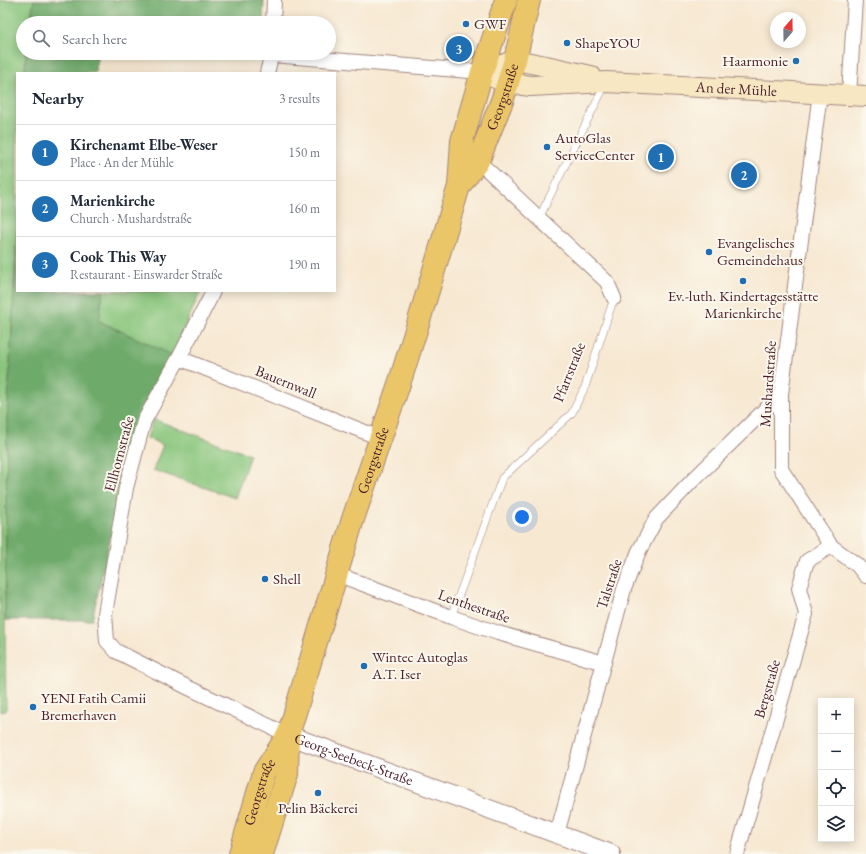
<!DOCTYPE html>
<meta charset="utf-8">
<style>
:root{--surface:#fff;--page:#f6f6f7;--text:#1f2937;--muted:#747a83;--line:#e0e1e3;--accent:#1f6fb2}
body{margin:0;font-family:"EB Garamond",serif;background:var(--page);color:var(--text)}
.controls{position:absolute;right:12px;bottom:12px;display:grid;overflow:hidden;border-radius:0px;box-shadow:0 2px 10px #0003}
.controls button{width:36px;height:36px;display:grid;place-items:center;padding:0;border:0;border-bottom:1px solid var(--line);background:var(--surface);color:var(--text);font:20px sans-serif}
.compass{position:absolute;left:770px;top:12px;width:36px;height:36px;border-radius:50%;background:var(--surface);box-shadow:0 2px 10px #0003;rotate:20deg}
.you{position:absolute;left:522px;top:517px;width:14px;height:14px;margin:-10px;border:3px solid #fff;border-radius:50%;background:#1a73e8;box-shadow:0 0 0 6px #1a73e833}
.badge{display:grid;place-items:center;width:26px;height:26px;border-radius:50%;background:var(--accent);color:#fff;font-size:13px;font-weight:700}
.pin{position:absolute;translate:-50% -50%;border:2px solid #fff;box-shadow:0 1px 4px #0006}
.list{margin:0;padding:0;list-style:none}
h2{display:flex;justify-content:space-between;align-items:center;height:52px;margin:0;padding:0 16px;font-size:17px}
h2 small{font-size:13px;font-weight:400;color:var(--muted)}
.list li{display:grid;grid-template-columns:26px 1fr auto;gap:12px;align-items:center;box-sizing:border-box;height:56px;padding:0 16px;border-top:1px solid var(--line)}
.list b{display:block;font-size:15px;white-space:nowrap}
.list p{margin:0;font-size:13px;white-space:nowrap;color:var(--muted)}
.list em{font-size:13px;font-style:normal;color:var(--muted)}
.icon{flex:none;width:22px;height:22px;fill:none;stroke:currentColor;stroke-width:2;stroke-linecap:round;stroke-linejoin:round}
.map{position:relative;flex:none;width:866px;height:854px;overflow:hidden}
.search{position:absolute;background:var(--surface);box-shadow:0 2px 10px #0003;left:16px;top:16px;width:320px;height:44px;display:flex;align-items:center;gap:10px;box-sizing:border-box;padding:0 14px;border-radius:22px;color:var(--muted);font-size:15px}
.panel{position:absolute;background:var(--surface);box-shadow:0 2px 10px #0003;left:16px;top:72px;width:320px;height:220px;border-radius:0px}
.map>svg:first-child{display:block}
.green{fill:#88c57b;stroke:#697253}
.forest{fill:#6eaa6b;stroke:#5c644b}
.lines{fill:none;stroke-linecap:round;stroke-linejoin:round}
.service-casing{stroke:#a0847e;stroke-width:8}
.minor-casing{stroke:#a0847e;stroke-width:16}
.tertiary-casing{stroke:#a0847e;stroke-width:20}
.secondary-casing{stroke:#a0847e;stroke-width:22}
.primary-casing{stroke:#a0847e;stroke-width:24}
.service{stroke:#fff;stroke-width:7}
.minor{stroke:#fff;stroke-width:14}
.tertiary{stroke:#fff;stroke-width:18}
.secondary{stroke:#f7e8c3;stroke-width:20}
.primary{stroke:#ebc669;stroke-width:22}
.poi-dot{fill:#1f6fb2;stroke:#fbf7ec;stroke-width:1.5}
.labels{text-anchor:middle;stroke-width:4;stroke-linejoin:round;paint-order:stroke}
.poi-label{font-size:15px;fill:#4a1f2b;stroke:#fbf7ec;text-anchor:start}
.street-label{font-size:15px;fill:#4a1f2b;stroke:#fbf7ec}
</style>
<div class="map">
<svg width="866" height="854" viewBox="0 0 866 854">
<rect width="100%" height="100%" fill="#fbf7ec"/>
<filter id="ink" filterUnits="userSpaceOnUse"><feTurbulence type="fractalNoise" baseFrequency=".025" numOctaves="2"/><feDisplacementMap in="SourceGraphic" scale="8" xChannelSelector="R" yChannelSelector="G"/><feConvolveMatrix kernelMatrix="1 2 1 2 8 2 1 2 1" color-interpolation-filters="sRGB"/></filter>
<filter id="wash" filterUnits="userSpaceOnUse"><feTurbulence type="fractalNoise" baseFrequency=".012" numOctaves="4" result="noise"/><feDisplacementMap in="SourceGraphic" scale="16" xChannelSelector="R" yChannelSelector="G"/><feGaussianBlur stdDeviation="0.9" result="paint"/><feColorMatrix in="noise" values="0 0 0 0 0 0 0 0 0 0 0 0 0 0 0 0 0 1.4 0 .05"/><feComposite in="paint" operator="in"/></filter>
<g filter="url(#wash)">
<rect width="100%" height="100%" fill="#f7e8d1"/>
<path class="green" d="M 0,0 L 34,0 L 30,23 L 23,23 L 23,53 L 26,53 L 25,73 L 17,73 L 17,232 L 7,421 L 5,620 L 6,711 L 0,712 Z
M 103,291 L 201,291 L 172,355 L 99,321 Z
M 153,419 L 250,455 L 235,498 L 153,470 L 163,445 L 147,438 Z"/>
<path class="forest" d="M 34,0 L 264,0 L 263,23 L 30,23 Z
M 26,53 L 98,53 L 95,73 L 25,73 Z
M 17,232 L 17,291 L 103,291 L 99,321 L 172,355 L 141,414 L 122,485 L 92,620 L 5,620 L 7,421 Z"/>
</g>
<g filter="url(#ink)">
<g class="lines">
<defs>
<path id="service" d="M 539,218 L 605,85
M 451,617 L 502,478 L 572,413 L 585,387 L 614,298"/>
<path id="minor" d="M 273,23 L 274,0
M 272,55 L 482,72
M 267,73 L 272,53
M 820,93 L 781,394 L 781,469 L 831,546 L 857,565 L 866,576
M 849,95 L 855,0
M 478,161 L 607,282 L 614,298
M 213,291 L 210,298 L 179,358 L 144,421 L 126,488 L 105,614 L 107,641 L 116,651 L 189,688 L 288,735
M 179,358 L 380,438
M 336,574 L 451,617 L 498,633 L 604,663
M 557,834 L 624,589 L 639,551 L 656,519 L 690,483 L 781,394
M 737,854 L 806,614 L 799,588 L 807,561 L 831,546"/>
<g id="tertiary">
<path id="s1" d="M 288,735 L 611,854"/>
</g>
<g id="secondary">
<path d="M 500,66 L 515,60 L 546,66 L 591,76"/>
<path id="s2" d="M 482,72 L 507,83 L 531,86 L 607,82 L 866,96"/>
</g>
<g id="primary">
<path id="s3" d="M 459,186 L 478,161 L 502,101 L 515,60 L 529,0"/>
<path id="s4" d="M 240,854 L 264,772 L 288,735 L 294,716 L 353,519 L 401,378 L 421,314 L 459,186 L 462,141 L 482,72 L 506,0"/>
<path d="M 262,854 L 287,774 L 288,735"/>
</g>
</defs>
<use href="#service" class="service-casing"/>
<use href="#minor" class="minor-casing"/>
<use href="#tertiary" class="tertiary-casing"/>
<use href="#secondary" class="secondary-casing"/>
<use href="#primary" class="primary-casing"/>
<use href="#service" class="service"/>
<use href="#minor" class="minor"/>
<use href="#tertiary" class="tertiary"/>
<use href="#secondary" class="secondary"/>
<use href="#primary" class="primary"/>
</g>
</g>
<g class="poi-dot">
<circle cx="466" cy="24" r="4"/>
<circle cx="567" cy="43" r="4"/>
<circle cx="796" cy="61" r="4"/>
<circle cx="547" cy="147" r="4"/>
<circle cx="709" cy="252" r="4"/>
<circle cx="743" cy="281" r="4"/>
<circle cx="265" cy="579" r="4"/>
<circle cx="364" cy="666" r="4"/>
<circle cx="33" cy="707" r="4"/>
<circle cx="318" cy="793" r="4"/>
</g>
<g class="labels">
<g class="poi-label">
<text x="474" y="29">GWF</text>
<text x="575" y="48">ShapeYOU</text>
<text x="788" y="66" text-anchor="end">Haarmonie</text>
<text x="555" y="143">AutoGlas<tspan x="555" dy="17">ServiceCenter</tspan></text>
<text x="717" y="248">Evangelisches<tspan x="717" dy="17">Gemeindehaus</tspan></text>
<text x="743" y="301" text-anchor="middle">Ev.-luth. Kindertagesstätte<tspan x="743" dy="17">Marienkirche</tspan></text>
<text x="273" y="584">Shell</text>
<text x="372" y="662">Wintec Autoglas<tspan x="372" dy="17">A.T. Iser</tspan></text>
<text x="41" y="703">YENI Fatih Camii<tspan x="41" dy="17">Bremerhaven</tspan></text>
<text x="318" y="813" text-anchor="middle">Pelin Bäckerei</text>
</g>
<g class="street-label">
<text dy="5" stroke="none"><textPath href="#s2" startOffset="257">An der Mühle</textPath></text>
<text dy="5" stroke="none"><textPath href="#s3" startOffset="100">Georgstraße</textPath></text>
<text transform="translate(569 372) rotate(-68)" y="5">Pfarrstraße</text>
<text transform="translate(286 382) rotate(22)" y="5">Bauernwall</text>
<text transform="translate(768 384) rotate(-86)" y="5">Mushardstraße</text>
<text transform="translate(119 454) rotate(-75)" y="5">Ellhornstraße</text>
<text dy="5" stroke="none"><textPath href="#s4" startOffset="417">Georgstraße</textPath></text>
<text transform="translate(609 584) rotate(-72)" y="5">Talstraße</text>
<text transform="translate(474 606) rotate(19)" y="5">Lenthestraße</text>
<text transform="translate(767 689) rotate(-74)" y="5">Bergstraße</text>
<text dy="5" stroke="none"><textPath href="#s1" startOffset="70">Georg-Seebeck-Straße</textPath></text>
<text dy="5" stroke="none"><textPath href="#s4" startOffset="65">Georgstraße</textPath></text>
</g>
</g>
</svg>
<div class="controls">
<button>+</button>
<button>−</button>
<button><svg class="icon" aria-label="locate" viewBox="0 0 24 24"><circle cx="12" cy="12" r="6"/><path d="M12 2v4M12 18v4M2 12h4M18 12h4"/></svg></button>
<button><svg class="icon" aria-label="layers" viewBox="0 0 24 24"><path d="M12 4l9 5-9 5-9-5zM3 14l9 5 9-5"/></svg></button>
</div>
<svg class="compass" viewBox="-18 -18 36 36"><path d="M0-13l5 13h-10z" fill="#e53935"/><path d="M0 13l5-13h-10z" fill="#747a83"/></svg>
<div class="you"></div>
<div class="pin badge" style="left:661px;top:157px">1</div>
<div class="pin badge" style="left:744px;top:175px">2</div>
<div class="pin badge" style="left:459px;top:49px">3</div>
<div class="search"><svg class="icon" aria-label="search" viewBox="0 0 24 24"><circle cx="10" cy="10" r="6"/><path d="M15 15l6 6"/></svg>Search here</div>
<section class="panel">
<h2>Nearby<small>3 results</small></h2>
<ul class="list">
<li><span class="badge">1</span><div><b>Kirchenamt Elbe-Weser</b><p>Place · An der Mühle</p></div><em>150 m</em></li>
<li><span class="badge">2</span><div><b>Marienkirche</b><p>Church · Mushardstraße</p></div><em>160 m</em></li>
<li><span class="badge">3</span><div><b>Cook This Way</b><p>Restaurant · Einswarder Straße</p></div><em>190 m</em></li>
</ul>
</section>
</div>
